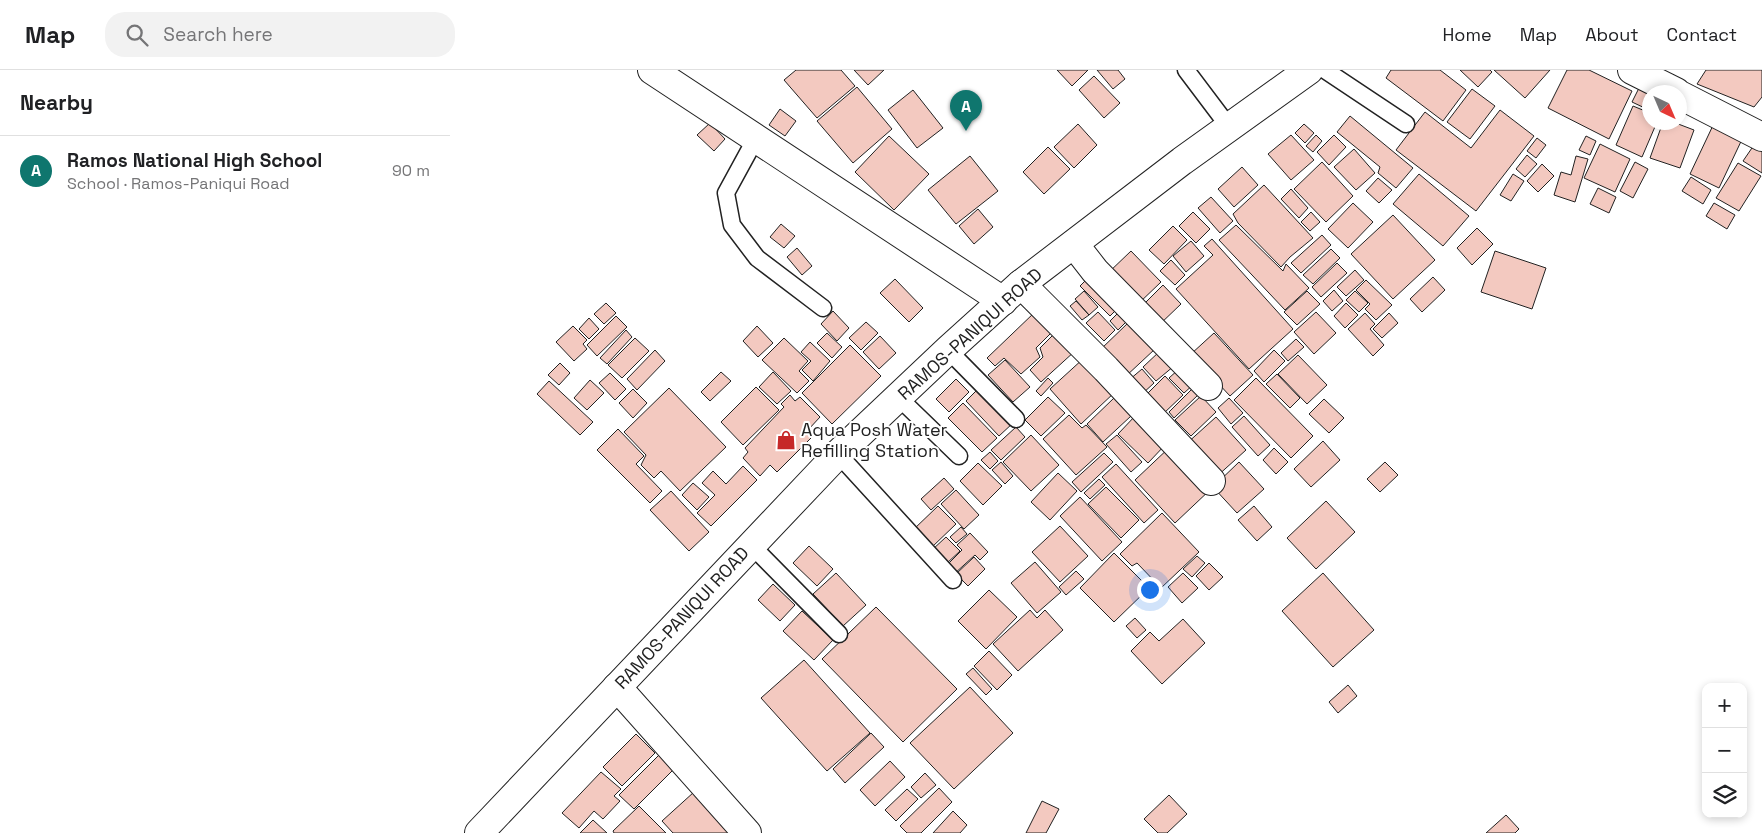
<!DOCTYPE html>
<meta charset="utf-8">
<style>
:root{--surface:#fff;--page:#f2f2f2;--text:#202124;--muted:#757577;--line:#e0e0e0;--accent:#0f766e}
body{margin:0;font-family:"Space Grotesk",sans-serif;background:var(--page);color:var(--text)}
.controls{position:absolute;right:15px;bottom:15px;display:grid;overflow:hidden;border-radius:10px;box-shadow:0 2px 8px #0003}
.controls button{width:45px;height:45px;display:grid;place-items:center;padding:0;border:0;border-bottom:1px solid var(--line);background:var(--surface);color:var(--text);font:25px sans-serif}
.compass{position:absolute;left:1192px;top:15px;width:45px;height:45px;border-radius:50%;background:var(--surface);box-shadow:0 2px 8px #0003;rotate:136deg}
.you{position:absolute;left:699px;top:519px;width:18px;height:18px;margin:-12px;border:4px solid #fff;border-radius:50%;background:#1a73e8;box-shadow:0 0 0 8px #1a73e833}
.badge{display:grid;place-items:center;width:32px;height:32px;border-radius:50%;background:var(--accent);color:#fff;font-size:16px;font-weight:700}
.pin{position:absolute;translate:-50% -41px;filter:drop-shadow(0 1px 2px #0008)}
.pin::after{content:'';position:absolute;top:26px;width:18px;height:15px;background:inherit;clip-path:polygon(0 0,100% 0,50% 100%)}
.list{margin:0;padding:0;list-style:none}
h2{display:flex;justify-content:space-between;align-items:center;height:65px;margin:0;padding:0 20px;font-size:21px}
h2 small{font-size:16px;font-weight:400;color:var(--muted)}
.list li{display:grid;grid-template-columns:32px 1fr auto;gap:15px;align-items:center;box-sizing:border-box;height:70px;padding:0 20px;border-top:1px solid var(--line)}
.list b{display:block;font-size:19px;white-space:nowrap}
.list p{margin:0;font-size:16px;white-space:nowrap;color:var(--muted)}
.list em{font-size:16px;font-style:normal;color:var(--muted)}
.icon{flex:none;width:28px;height:28px;fill:none;stroke:currentColor;stroke-width:2;stroke-linecap:round;stroke-linejoin:round}
.map{position:relative;flex:none;width:1312px;height:763px;overflow:hidden}
header{display:flex;align-items:center;gap:30px;box-sizing:border-box;height:70px;padding:0 25px;background:var(--surface);border-bottom:1px solid var(--line)}
header strong{font-size:24px}
nav{display:flex;gap:28px;margin-inline-start:auto;font-size:18px}
.search{width:350px;height:45px;background:var(--page);display:flex;align-items:center;gap:12px;box-sizing:border-box;padding:0 18px;border-radius:20px;color:var(--muted);font-size:19px}
main{display:flex}
aside{flex:1;background:var(--surface)}
.map>svg:first-child{display:block}
.building{fill:#f3c9c0;stroke:#222}
.lines{fill:none;stroke-linecap:round;stroke-linejoin:round}
.lane-casing{stroke:#222;stroke-width:19}
.street-casing{stroke:#222;stroke-width:30}
.secondary-casing{stroke:#222;stroke-width:30}
.lane{stroke:#fff;stroke-width:16}
.street{stroke:#fff;stroke-width:28}
.secondary{stroke:#fff;stroke-width:28}
.labels{text-anchor:middle;stroke-width:4;stroke-linejoin:round;paint-order:stroke}
.street-label{font-size:18px;fill:#222;stroke:#fff}
.poi-label{font-size:18px;fill:#222;stroke:#fff;text-anchor:start}
</style>
<header>
<strong>Map</strong>
<div class="search"><svg class="icon" aria-label="search" viewBox="0 0 24 24"><circle cx="10" cy="10" r="6"/><path d="M15 15l6 6"/></svg>Search here</div>
<nav><a>Home</a><a>Map</a><a>About</a><a>Contact</a></nav>
</header>
<main>
<aside>
<h2>Nearby<small></small></h2>
<ul class="list">
<li><span class="badge">A</span><div><b>Ramos National High School</b><p>School · Ramos-Paniqui Road</p></div><em>90 m</em></li>
</ul>
</aside>
<div class="map">
<svg width="1312" height="763" viewBox="0 0 1312 763">
<rect width="100%" height="100%" fill="#fff"/>
<path class="building" d="M 346,0 L 391,0 L 405,16 L 367,48 L 334,10 Z
M 404,0 L 434,0 L 418,15 Z
M 607,0 L 638,0 L 622,16 Z
M 647,0 L 668,0 L 675,9 L 663,19 Z
M 941,0 L 990,0 L 1016,20 L 993,51 L 936,8 Z
M 1010,0 L 1040,0 L 1042,2 L 1028,17 Z
M 1044,0 L 1100,0 L 1075,28 Z
M 1117,0 L 1139,0 L 1182,21 L 1159,69 L 1098,38 Z
M 1256,0 L 1312,0 L 1312,27 L 1304,37 L 1247,14 Z
M 644,6 L 670,33 L 654,48 L 629,20 Z
M 407,17 L 442,59 L 403,93 L 367,51 Z
M 1189,18 L 1200,23 L 1199,40 L 1182,32 Z
M 1022,19 L 1045,36 L 1020,69 L 997,52 Z
M 463,20 L 493,58 L 467,78 L 438,40 Z
M 1183,36 L 1200,43 L 1200,52 L 1207,52 L 1192,87 L 1166,75 Z
M 330,39 L 346,51 L 335,66 L 319,55 Z
M 1050,40 L 1084,66 L 1026,141 L 946,80 L 975,42 L 1021,78 Z
M 900,46 L 963,98 L 946,118 L 928,103 L 930,97 L 887,62 Z
M 1266,49 L 1295,63 L 1269,118 L 1240,104 Z
M 1213,52 L 1223,52 L 1244,60 L 1230,98 L 1200,88 Z
M 260,53 L 275,69 L 264,81 L 247,65 Z
M 628,54 L 647,75 L 624,98 L 604,77 Z
M 854,54 L 864,63 L 855,73 L 845,63 Z
M 841,65 L 864,90 L 841,110 L 818,84 Z
M 866,65 L 872,71 L 863,82 L 856,76 Z
M 884,65 L 896,77 L 879,95 L 867,82 Z
M 439,66 L 479,104 L 444,140 L 405,102 Z
M 1136,66 L 1146,71 L 1140,85 L 1129,80 Z
M 1087,68 L 1096,75 L 1086,88 L 1077,81 Z
M 1150,74 L 1180,89 L 1165,122 L 1134,108 Z
M 1304,75 L 1312,80 L 1312,103 L 1293,91 Z
M 598,77 L 620,99 L 594,124 L 573,102 Z
M 904,79 L 925,103 L 906,120 L 884,97 Z
M 1077,85 L 1087,94 L 1075,107 L 1066,99 Z
M 520,86 L 548,121 L 506,154 L 478,120 Z
M 1126,86 L 1138,89 L 1125,132 L 1104,125 L 1111,102 L 1121,105 Z
M 872,92 L 903,126 L 876,152 L 844,119 Z
M 1185,92 L 1198,99 L 1183,128 L 1170,121 Z
M 1288,93 L 1311,106 L 1289,141 L 1266,128 Z
M 1092,94 L 1104,106 L 1088,122 L 1077,111 Z
M 792,97 L 808,115 L 784,137 L 768,119 Z
M 969,104 L 1019,146 L 993,176 L 943,134 Z
M 1063,104 L 1074,111 L 1061,131 L 1050,125 Z
M 1241,107 L 1261,120 L 1253,134 L 1232,121 Z
M 928,108 L 942,120 L 929,133 L 916,121 Z
M 814,115 L 863,168 L 840,187 L 831,197 L 788,153 L 783,144 Z
M 1148,118 L 1166,127 L 1159,143 L 1140,134 Z
M 841,119 L 858,138 L 849,148 L 831,129 Z
M 761,127 L 783,151 L 770,163 L 748,138 Z
M 903,133 L 923,152 L 898,178 L 878,159 Z
M 1264,133 L 1285,145 L 1277,159 L 1256,146 Z
M 528,139 L 543,157 L 524,174 L 509,156 Z
M 743,142 L 760,159 L 746,173 L 729,156 Z
M 861,142 L 870,152 L 860,161 L 851,152 Z
M 943,145 L 985,190 L 943,229 L 901,184 Z
M 331,154 L 345,166 L 334,178 L 320,167 Z
M 786,155 L 833,201 L 836,194 L 859,218 L 835,240 L 769,170 Z
M 723,156 L 737,170 L 714,194 L 699,180 Z
M 1027,158 L 1043,174 L 1022,195 L 1007,178 Z
M 872,165 L 881,175 L 851,203 L 841,193 Z
M 762,169 L 843,259 L 799,299 L 726,219 L 763,185 L 754,176 Z
M 741,171 L 754,186 L 736,202 L 723,186 Z
M 347,178 L 362,196 L 352,205 L 337,187 Z
M 881,179 L 890,188 L 863,214 L 853,205 Z
M 681,181 L 711,212 L 687,235 L 657,204 Z
M 1045,181 L 1096,198 L 1082,239 L 1031,222 Z
M 721,190 L 735,205 L 725,215 L 710,201 Z
M 887,193 L 897,203 L 871,227 L 862,217 Z
M 905,200 L 914,210 L 896,226 L 887,217 Z
M 639,207 L 669,237 L 660,246 L 630,216 Z
M 983,207 L 995,220 L 972,242 L 960,229 Z
M 445,209 L 473,238 L 459,252 L 430,223 Z
M 916,210 L 942,235 L 926,250 L 915,239 L 920,234 L 906,220 Z
M 713,215 L 731,234 L 708,256 L 691,237 Z
M 884,220 L 893,231 L 882,241 L 873,231 Z
M 634,221 L 648,237 L 639,245 L 625,229 Z
M 857,221 L 870,234 L 847,255 L 834,242 Z
M 905,221 L 918,233 L 909,242 L 896,230 Z
M 626,231 L 639,245 L 632,250 L 620,236 Z
M 156,233 L 166,243 L 154,254 L 144,244 Z
M 896,233 L 908,245 L 895,258 L 884,246 Z
M 383,241 L 399,258 L 387,271 L 371,254 Z
M 670,241 L 679,249 L 668,260 L 660,251 Z
M 585,242 L 603,261 L 586,278 L 590,287 L 571,304 L 554,288 L 545,296 L 537,288 Z
M 648,242 L 665,260 L 654,271 L 636,253 Z
M 866,242 L 886,263 L 864,284 L 844,262 Z
M 915,243 L 925,254 L 920,259 L 934,275 L 923,286 L 898,259 Z
M 939,243 L 948,253 L 932,268 L 923,259 Z
M 166,246 L 177,257 L 147,286 L 137,275 Z
M 139,248 L 149,259 L 139,269 L 129,259 Z
M 416,252 L 428,263 L 411,280 L 399,268 Z
M 679,252 L 705,279 L 675,307 L 650,280 Z
M 123,256 L 137,270 L 133,274 L 137,279 L 124,291 L 106,272 Z
M 307,256 L 323,273 L 308,287 L 293,271 Z
M 176,260 L 182,267 L 157,294 L 150,288 Z
M 606,262 L 625,281 L 591,312 L 580,300 L 593,287 L 590,278 Z
M 377,263 L 392,277 L 382,288 L 367,273 Z
M 764,263 L 803,305 L 780,326 L 741,284 Z
M 430,266 L 446,283 L 429,299 L 413,282 Z
M 185,268 L 199,281 L 172,308 L 158,295 Z
M 334,268 L 358,291 L 349,301 L 359,311 L 347,323 L 312,290 Z
M 846,269 L 854,277 L 838,291 L 831,283 Z
M 360,272 L 380,291 L 363,311 L 352,300 L 361,291 L 351,282 Z
M 400,275 L 431,306 L 382,354 L 352,323 Z
M 205,280 L 215,291 L 187,320 L 177,309 Z
M 824,280 L 835,291 L 814,312 L 804,301 Z
M 710,281 L 724,296 L 706,311 L 693,297 Z
M 848,285 L 877,315 L 857,334 L 828,304 Z
M 634,288 L 665,322 L 631,354 L 600,319 Z
M 555,290 L 580,317 L 563,332 L 538,305 Z
M 110,293 L 120,303 L 109,315 L 98,305 Z
M 692,299 L 704,313 L 692,324 L 679,310 Z
M 729,299 L 744,314 L 734,323 L 719,308 Z
M 271,302 L 281,311 L 260,331 L 251,322 Z
M 323,302 L 341,321 L 327,334 L 309,317 Z
M 160,303 L 176,319 L 165,330 L 149,313 Z
M 827,304 L 850,328 L 840,338 L 816,314 Z
M 715,306 L 733,325 L 713,344 L 695,326 Z
M 598,308 L 603,313 L 591,326 L 586,321 Z
M 806,308 L 863,366 L 841,388 L 784,330 Z
M 506,309 L 519,322 L 499,342 L 486,329 Z
M 140,310 L 154,323 L 137,340 L 124,328 Z
M 99,311 L 143,352 L 130,365 L 87,324 Z
M 306,317 L 329,340 L 293,375 L 271,352 Z
M 219,318 L 276,377 L 230,421 L 211,401 L 204,408 L 191,395 L 196,385 L 174,362 Z
M 529,318 L 563,353 L 549,366 L 516,331 Z
M 183,319 L 197,333 L 183,348 L 169,333 Z
M 742,319 L 748,325 L 724,348 L 719,342 Z
M 340,325 L 345,331 L 350,327 L 370,347 L 358,360 L 363,366 L 327,402 L 320,395 L 310,406 L 293,388 L 298,382 L 295,378 L 334,337 L 331,334 Z
M 751,326 L 766,342 L 741,366 L 725,350 Z
M 598,327 L 615,343 L 591,366 L 575,350 Z
M 664,328 L 681,346 L 653,372 L 637,354 Z
M 779,328 L 793,343 L 781,354 L 768,338 Z
M 874,329 L 894,348 L 879,363 L 859,344 Z
M 513,333 L 547,368 L 532,382 L 498,348 Z
M 619,345 L 632,358 L 636,355 L 657,377 L 626,405 L 593,369 Z
M 686,345 L 716,374 L 698,393 L 668,364 Z
M 794,346 L 820,375 L 808,386 L 782,357 Z
M 766,347 L 796,380 L 765,408 L 735,375 Z
M 566,357 L 575,367 L 551,390 L 541,380 Z
M 168,359 L 194,386 L 186,394 L 212,421 L 200,433 L 147,380 Z
M 581,365 L 609,395 L 581,421 L 553,392 Z
M 667,365 L 692,392 L 681,402 L 656,374 Z
M 873,371 L 890,390 L 861,417 L 844,399 Z
M 722,375 L 762,418 L 725,453 L 685,410 Z
M 824,378 L 838,392 L 826,404 L 813,390 Z
M 540,382 L 548,391 L 540,399 L 531,390 Z
M 654,383 L 663,392 L 631,422 L 622,412 Z
M 551,392 L 563,406 L 555,414 L 542,400 Z
M 789,392 L 814,419 L 787,443 L 763,417 Z
M 935,392 L 948,405 L 930,422 L 917,409 Z
M 528,393 L 552,416 L 533,435 L 510,411 Z
M 666,394 L 708,440 L 694,453 L 652,407 Z
M 293,396 L 307,410 L 261,456 L 247,443 L 265,425 L 252,413 L 263,401 L 276,414 Z
M 608,403 L 627,421 L 600,450 L 581,432 Z
M 494,408 L 504,419 L 481,440 L 471,429 Z
M 649,409 L 655,415 L 640,429 L 634,423 Z
M 243,413 L 259,427 L 247,440 L 232,425 Z
M 656,417 L 689,450 L 671,468 L 638,434 Z
M 506,420 L 529,445 L 514,459 L 491,434 Z
M 221,421 L 259,462 L 239,481 L 200,440 Z
M 630,427 L 672,472 L 652,491 L 610,446 Z
M 876,431 L 905,462 L 866,499 L 837,468 Z
M 488,436 L 506,454 L 481,478 L 463,460 Z
M 804,436 L 822,457 L 807,471 L 788,450 Z
M 712,443 L 749,482 L 711,518 L 687,493 L 682,496 L 670,484 Z
M 610,456 L 638,486 L 610,512 L 582,482 Z
M 511,457 L 517,464 L 506,473 L 500,467 Z
M 520,463 L 538,482 L 530,490 L 525,485 L 503,505 L 495,497 L 512,480 L 507,475 Z
M 496,467 L 510,481 L 496,494 L 482,480 Z
M 359,476 L 383,499 L 367,516 L 343,493 Z
M 664,483 L 699,518 L 664,552 L 630,518 Z
M 747,486 L 755,493 L 742,507 L 733,499 Z
M 524,487 L 535,499 L 518,516 L 506,504 Z
M 585,492 L 611,522 L 587,543 L 561,513 Z
M 759,493 L 773,507 L 759,520 L 746,506 Z
M 626,501 L 634,509 L 616,525 L 609,517 Z
M 386,503 L 416,535 L 393,556 L 363,524 Z
M 733,503 L 748,518 L 732,533 L 718,517 Z
M 873,503 L 924,560 L 883,597 L 832,541 Z
M 323,514 L 345,535 L 330,551 L 308,530 Z
M 539,520 L 567,547 L 536,579 L 508,551 Z
M 426,537 L 507,619 L 453,672 L 372,589 Z
M 580,540 L 587,548 L 595,540 L 613,560 L 568,601 L 543,574 Z
M 352,541 L 383,570 L 364,590 L 333,561 Z
M 685,548 L 696,560 L 687,568 L 676,556 Z
M 733,549 L 755,573 L 712,614 L 681,581 L 700,562 L 709,571 Z
M 539,581 L 562,605 L 547,620 L 524,596 Z
M 354,590 L 420,663 L 377,701 L 311,628 Z
M 523,598 L 542,619 L 536,625 L 516,604 Z
M 898,615 L 907,626 L 888,643 L 879,632 Z
M 520,617 L 563,663 L 504,719 L 460,673 Z
M 421,663 L 434,677 L 395,713 L 383,699 Z
M 186,664 L 205,683 L 172,716 L 153,697 Z
M 211,683 L 225,698 L 184,739 L 169,725 Z
M 440,691 L 455,707 L 425,736 L 410,720 Z
M 151,702 L 171,719 L 164,726 L 170,731 L 153,749 L 144,741 L 129,758 L 112,743 Z
M 475,703 L 486,715 L 471,728 L 461,717 Z
M 489,718 L 502,732 L 471,763 L 457,763 L 450,756 Z
M 457,719 L 468,729 L 446,751 L 435,740 Z
M 244,722 L 283,763 L 223,763 L 212,751 Z
M 719,725 L 737,744 L 717,763 L 708,763 L 694,749 Z
M 592,731 L 609,739 L 596,763 L 576,763 Z
M 189,736 L 216,763 L 164,763 L 163,761 Z
M 503,741 L 517,755 L 510,763 L 483,763 Z
M 1056,745 L 1069,759 L 1065,763 L 1036,763 Z
M 143,750 L 157,763 L 130,763 Z"/>
<g class="lines">
<defs>
<path id="lane" d="M 736,0 L 779,57
M 875,0 L 956,54
M 306,68 L 276,123 L 282,155 L 307,188 L 373,238
M 498,280 L 566,349
M 448,327 L 509,386
M 388,384 L 503,510
M 301,475 L 389,564"/>
<path id="street" d="M 202,0 L 553,231
M 1182,0 L 1226,22
M 1230,25 L 1312,67
M 624,174 L 645,201 L 758,316
M 571,214 L 656,299 L 761,411
M 167,617 L 297,763"/>
<path id="secondary" d="M 29,763 L 388,384 L 498,280 L 571,214 L 732,91 L 859,0"/>
</defs>
<use href="#lane" class="lane-casing"/>
<use href="#street" class="street-casing"/>
<use href="#secondary" class="secondary-casing"/>
<use href="#lane" class="lane"/>
<use href="#street" class="street"/>
<use href="#secondary" class="secondary"/>
</g>
<defs>
<symbol id="shop-bare" viewBox="-9 -9 18 18"><path d="M-5-2.5h2.3a2.7 3.5 0 0 1 5.4 0H5L5.5 6h-11ZM-1.5-2.5h3a1.5 2.3 0 0 0-3 0Z" fill="#c62828" stroke="#fff" stroke-width="2.5" paint-order="stroke"/></symbol>
</defs>
<g fill-rule="evenodd">
<use href="#shop-bare" x="322" y="356" width="28" height="28"/>
</g>
<g class="labels">
<g class="street-label">
<text transform="translate(520 264) rotate(-42)" y="6">RAMOS-PANIQUI ROAD</text>
<text transform="translate(232 548) rotate(-47)" y="6">RAMOS-PANIQUI ROAD</text>
</g>
<g class="poi-label">
<text x="351" y="366">Aqua Posh Water<tspan x="351" dy="21">Refilling Station</tspan></text>
</g>
</g>
</svg>
<div class="controls">
<button>+</button>
<button>−</button>
<button><svg class="icon" aria-label="layers" viewBox="0 0 24 24"><path d="M12 4l9 5-9 5-9-5zM3 14l9 5 9-5"/></svg></button>
</div>
<svg class="compass" viewBox="-18 -18 36 36"><path d="M0-13l5 13h-10z" fill="#e53935"/><path d="M0 13l5-13h-10z" fill="#757577"/></svg>
<div class="you"></div>
<div class="pin badge" style="left:516px;top:61px">A</div>
</div>
</main>
